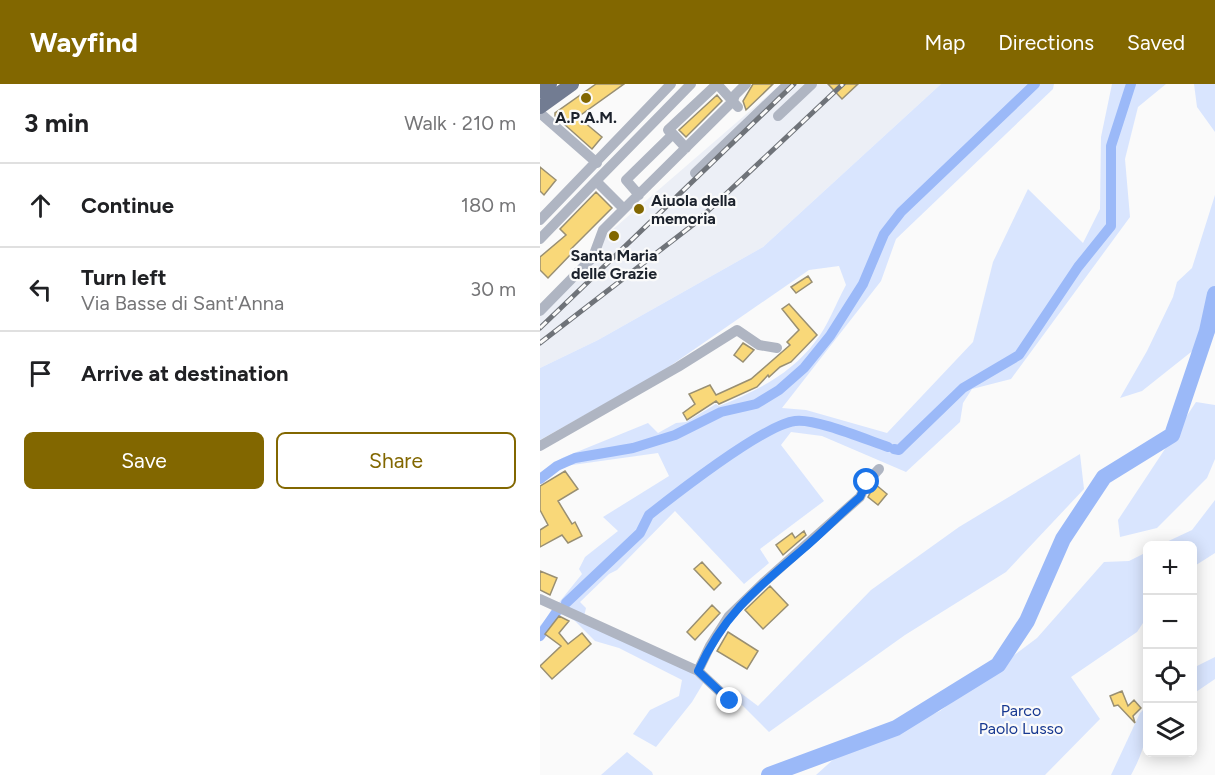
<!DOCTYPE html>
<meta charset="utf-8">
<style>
:root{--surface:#fff;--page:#f6f6f6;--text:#202124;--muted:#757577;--line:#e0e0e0;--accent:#826700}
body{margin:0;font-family:Figtree,sans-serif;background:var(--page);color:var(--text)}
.controls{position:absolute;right:18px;bottom:18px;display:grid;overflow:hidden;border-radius:9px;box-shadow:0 3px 15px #0003}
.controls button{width:54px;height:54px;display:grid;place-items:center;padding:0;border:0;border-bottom:2px solid var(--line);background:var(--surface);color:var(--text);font:30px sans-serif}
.stop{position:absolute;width:18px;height:18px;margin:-14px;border:4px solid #1a73e8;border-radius:50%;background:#fff}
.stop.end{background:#1a73e8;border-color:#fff;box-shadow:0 2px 6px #0008}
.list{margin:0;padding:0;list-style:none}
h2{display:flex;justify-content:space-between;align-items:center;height:78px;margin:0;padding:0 24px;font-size:26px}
h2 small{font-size:20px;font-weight:400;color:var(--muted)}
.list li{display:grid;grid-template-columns:39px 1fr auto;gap:18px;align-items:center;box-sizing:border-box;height:84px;padding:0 24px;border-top:2px solid var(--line)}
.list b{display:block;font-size:22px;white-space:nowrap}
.list p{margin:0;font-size:20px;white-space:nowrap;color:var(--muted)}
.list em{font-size:20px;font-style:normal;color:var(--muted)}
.actions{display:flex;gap:12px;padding:18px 24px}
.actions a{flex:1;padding:14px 0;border:2px solid var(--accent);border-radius:9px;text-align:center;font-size:21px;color:var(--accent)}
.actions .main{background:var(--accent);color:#fff}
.icon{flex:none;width:33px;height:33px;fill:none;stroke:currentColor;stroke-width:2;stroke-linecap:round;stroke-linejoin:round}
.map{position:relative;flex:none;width:675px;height:691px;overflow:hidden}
header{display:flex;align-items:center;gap:36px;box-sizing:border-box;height:84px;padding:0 30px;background:var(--accent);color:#fff}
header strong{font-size:28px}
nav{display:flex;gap:33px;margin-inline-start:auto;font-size:21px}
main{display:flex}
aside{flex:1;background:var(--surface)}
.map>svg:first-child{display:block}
.built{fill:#eceff6}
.green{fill:#d9e5fe}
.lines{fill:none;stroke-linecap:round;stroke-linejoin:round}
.canal{stroke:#9bb9f8;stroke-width:10}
.river{stroke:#9bb9f8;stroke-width:16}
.building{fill:#f9d879;stroke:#998f72;stroke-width:1.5}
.minor{stroke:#afb5c2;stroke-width:10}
.major{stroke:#727c92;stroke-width:14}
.rail-casing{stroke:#6f7379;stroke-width:5}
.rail{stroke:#fafafa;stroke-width:3;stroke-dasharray:9;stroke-linecap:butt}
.route{stroke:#1a73e8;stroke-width:8}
.poi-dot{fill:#826700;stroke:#fafafa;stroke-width:2}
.labels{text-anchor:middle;stroke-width:4.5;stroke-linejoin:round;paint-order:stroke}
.poi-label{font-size:16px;font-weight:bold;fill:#1c222c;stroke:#fafafa}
.park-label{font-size:16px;fill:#183991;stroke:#fafafa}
</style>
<header>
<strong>Wayfind</strong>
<nav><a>Map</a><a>Directions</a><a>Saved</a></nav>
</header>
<main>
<aside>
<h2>3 min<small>Walk · 210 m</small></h2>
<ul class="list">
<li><svg class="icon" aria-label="ahead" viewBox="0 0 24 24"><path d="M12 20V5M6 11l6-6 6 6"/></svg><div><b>Continue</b></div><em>180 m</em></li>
<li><svg class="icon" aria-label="left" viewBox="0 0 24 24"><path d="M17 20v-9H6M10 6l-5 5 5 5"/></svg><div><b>Turn left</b><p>Via Basse di Sant'Anna</p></div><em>30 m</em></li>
<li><svg class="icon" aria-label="arrive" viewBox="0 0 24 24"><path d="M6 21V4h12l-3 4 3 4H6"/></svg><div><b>Arrive at destination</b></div></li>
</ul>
<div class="actions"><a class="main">Save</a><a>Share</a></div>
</aside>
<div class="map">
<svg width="675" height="691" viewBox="0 0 675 691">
<rect width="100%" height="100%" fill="#fafafa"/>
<path class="built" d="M 241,0 L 401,0 L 223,163 L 58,256 L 0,284 L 0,229 L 64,153 Z"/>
<path class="green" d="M 401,0 L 514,0 L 513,5 L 356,155 L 341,197 L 242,324 L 266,326 L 347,349 L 433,258 L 453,178 L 488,105 L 543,159 L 560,125 L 561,53 L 572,0 L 626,0 L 598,23 L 585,75 L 590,133 L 471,295 L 432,305 L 423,319 L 420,338 L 366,388 L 282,352 L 251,348 L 241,361 L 284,417 L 220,465 L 229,479 L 204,500 L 135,427 L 77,486 L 69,490 L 40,518 L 46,524 L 43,537 L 143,583 L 164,598 L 152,618 L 116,663 L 93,650 L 110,626 L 139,612 L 142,596 L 79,564 L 55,557 L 35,537 L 22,530 L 0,558 L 0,542 L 42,490 L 39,485 L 45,473 L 78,447 L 63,433 L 129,392 L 118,369 L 25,382 L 0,398 L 0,389 L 22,374 L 108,339 L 118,349 L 136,339 L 146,338 L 176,320 L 179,322 C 215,308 251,290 275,258 C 288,242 296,219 306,201 L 299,182 L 269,186 L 120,289 L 0,356 L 0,284 L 58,256 L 223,163 Z
M 654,0 L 675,0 L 675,48 L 657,23 Z
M 675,111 L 675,249 L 602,307 L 580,314 L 607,267 L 633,213 L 637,198 L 652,184 Z
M 656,318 L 675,321 L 675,375 L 667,394 L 617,444 L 580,453 L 578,436 Z
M 540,370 L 544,405 L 466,488 L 365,551 L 229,648 L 190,609 L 198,607 L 218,622 L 331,506 L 419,443 Z
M 675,416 L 675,469 L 653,483 L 652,461 L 620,461 L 652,446 Z
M 607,468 L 607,533 L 597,548 L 531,593 L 560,635 L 505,691 L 276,691 L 296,673 L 400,627 L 497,554 L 564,478 L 589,477 Z
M 675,573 L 675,595 L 653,610 L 653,584 Z
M 607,622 C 608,651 605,665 591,691 L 571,691 L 600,629 Z
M 87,668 L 112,688 L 113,691 L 61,691 Z"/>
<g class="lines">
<path class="canal" d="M 354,365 L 359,366 L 363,362 L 423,304 L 479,271 L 538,183 L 571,142 L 571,62 L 591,0
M 0,395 L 17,382 L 35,374 L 93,364 L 135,351 L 181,328 L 216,320 L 239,306 L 264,284 L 290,252 L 323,200 L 344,150 L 361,128 L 495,0
M 26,519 L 100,449 L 109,431 C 137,409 224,341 255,337 C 275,334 327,356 348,363
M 0,552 L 17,527"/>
<path class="river" d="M 229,691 L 356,644 L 458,581 L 487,537 L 523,455 L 564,393 L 632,351 L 667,247 L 675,210"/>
</g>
<path class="building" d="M 56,0 L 84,0 L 38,33 L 62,53 L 52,65 L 15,32 L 15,29 Z
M 213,0 L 233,0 L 206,26 L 203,17 Z
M 288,0 L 318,0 L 302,15 Z
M 177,11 L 182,17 L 146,53 L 139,46 Z
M 0,83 L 16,96 L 4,111 L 0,107 Z
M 56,108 L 72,124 L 31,165 L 33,168 L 8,194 L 0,186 L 0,173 L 26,151 L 20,145 Z
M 268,192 L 272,198 L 256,209 L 251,203 Z
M 249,220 L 277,251 L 251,278 L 240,283 L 229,293 L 228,291 L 217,303 L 179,320 L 176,317 L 147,336 L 143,329 L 155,320 L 149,310 L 170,301 L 176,311 L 211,295 L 250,261 L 247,258 L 259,246 L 242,225 Z
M 203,259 L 214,266 L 203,278 L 194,271 Z
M 25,387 L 38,405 L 18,417 L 32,440 L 35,438 L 42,452 L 28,459 L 22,451 L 0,463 L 0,446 L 8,441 L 0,426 L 0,402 Z
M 335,400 L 347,410 L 338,421 L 328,413 Z
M 264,447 L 266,451 L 243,471 L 236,461 L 252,449 L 255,454 Z
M 162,478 L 181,499 L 174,506 L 154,485 Z
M 0,487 L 17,494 L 10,511 L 0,506 Z
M 230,502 L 248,521 L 223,545 L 205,526 Z
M 172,521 L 180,529 L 155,556 L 147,548 Z
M 19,532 L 29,537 L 19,549 L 28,560 L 42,549 L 51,560 L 12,595 L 0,582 L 21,562 L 5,550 Z
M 188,548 L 218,567 L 207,585 L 177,567 Z
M 582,607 L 588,622 L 594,616 L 601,624 L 593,632 L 595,639 L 578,621 L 574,622 L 570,612 Z"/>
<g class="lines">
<path class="minor" d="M 151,0 L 56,97 L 84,125 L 193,17 L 195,11 L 206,0
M 0,29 L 57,79
M 238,32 L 272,0
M 133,50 L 128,46 L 177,0 L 198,23
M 155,89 L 248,0
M 99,111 L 86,96 L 133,50 L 146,64
M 0,136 L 131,0
M 0,155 L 56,97
M 0,227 L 53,173 L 63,146 L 84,125
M 0,362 L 138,283 L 197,246 L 219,261 L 237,264
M 0,515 L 158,587 L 190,617
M 158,587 L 170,562 L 189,532 L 223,499 L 320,413 L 327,398 L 339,385"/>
<path class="major" d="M 0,7 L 10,0
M 0,23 L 32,0"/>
<defs>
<path id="rail" d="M 0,244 L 254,0
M 0,259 L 154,140 L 303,0"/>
</defs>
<use href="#rail" class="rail-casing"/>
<use href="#rail" class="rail"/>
</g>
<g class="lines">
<path class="route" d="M 190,617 L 158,587 C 184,530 216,505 262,466 C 282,449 300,430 320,413 L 327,398"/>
</g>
<g class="poi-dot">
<circle cx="46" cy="14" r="6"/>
<circle cx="99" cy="125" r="6"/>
<circle cx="74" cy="152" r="6"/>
</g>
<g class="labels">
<g class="poi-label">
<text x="46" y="39">A.P.A.M.</text>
<text x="111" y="122" text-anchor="start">Aiuola della<tspan x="111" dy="18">memoria</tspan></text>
<text x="74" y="177">Santa Maria<tspan x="74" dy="18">delle Grazie</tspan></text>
</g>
<g class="park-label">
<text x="481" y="632">Parco<tspan x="481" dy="18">Paolo Lusso</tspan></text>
</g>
</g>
</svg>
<div class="controls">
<button>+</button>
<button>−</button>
<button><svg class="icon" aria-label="locate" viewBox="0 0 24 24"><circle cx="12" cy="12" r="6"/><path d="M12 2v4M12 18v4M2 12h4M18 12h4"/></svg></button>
<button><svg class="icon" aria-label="layers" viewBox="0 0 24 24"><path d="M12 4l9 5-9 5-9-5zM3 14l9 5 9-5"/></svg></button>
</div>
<div class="stop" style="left:327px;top:398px"></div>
<div class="stop end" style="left:190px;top:617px"></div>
</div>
</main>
